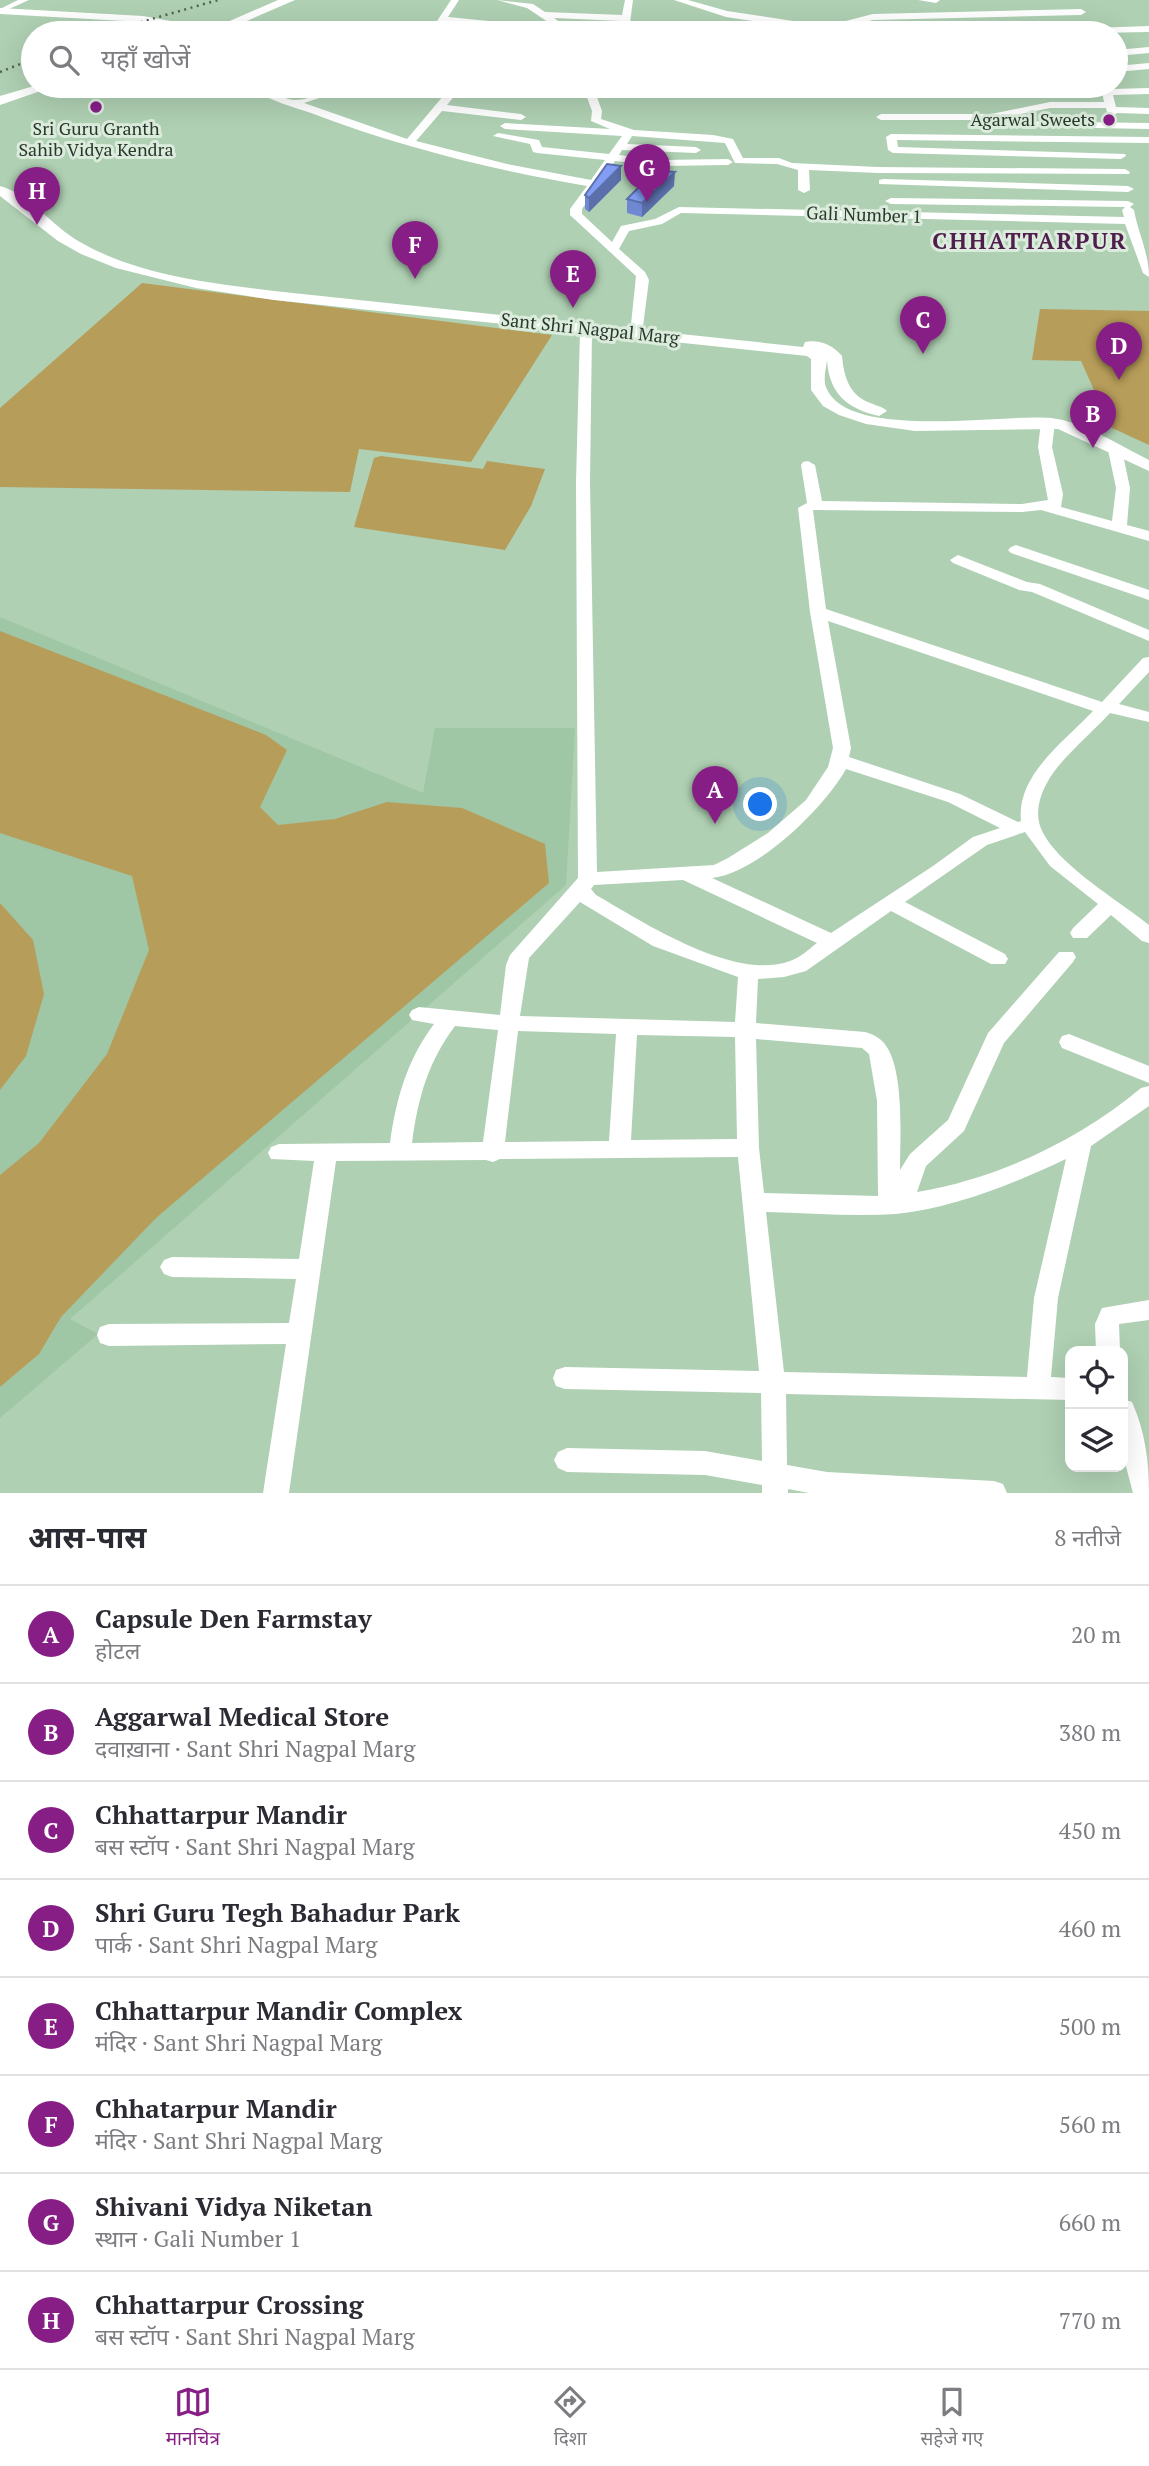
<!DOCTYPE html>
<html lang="hi">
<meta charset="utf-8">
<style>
:root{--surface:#fff;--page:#f7f7f7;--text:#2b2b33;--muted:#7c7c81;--line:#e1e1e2;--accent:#871e85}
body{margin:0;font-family:"PT Serif","Noto Sans Devanagari",serif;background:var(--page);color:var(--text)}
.controls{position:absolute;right:21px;bottom:21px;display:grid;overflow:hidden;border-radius:14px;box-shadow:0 7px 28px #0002}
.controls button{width:63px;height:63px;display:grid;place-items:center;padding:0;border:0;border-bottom:2px solid var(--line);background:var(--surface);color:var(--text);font:35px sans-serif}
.you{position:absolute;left:761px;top:805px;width:24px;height:24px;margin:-18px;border:5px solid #fff;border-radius:50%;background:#1a73e8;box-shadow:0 0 0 10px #1a73e833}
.badge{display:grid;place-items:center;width:46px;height:46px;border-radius:50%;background:var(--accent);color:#fff;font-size:23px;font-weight:700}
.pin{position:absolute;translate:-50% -58px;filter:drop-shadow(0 2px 4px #0008)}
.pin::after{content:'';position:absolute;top:37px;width:24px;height:21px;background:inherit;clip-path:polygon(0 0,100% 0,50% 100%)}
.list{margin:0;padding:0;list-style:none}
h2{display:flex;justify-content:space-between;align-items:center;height:91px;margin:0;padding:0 28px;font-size:30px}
h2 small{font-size:23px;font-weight:400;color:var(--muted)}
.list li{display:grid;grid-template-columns:46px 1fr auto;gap:21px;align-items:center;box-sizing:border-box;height:98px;padding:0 28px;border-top:2px solid var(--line)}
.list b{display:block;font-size:26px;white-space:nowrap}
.list p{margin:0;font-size:23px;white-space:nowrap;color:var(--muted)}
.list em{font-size:23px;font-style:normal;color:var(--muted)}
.icon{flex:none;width:38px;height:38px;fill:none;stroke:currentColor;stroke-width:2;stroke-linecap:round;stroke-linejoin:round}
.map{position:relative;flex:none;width:1149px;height:1493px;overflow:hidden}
.search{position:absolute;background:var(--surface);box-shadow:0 7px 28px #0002;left:21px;right:21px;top:21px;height:77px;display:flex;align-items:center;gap:18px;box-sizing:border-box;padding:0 24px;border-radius:38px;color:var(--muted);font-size:26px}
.sheet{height:875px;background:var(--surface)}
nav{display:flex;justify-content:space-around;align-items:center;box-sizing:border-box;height:98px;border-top:2px solid var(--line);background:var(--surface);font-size:19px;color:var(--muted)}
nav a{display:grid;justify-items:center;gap:4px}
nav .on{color:var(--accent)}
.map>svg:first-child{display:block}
.built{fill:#9fc6a5}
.green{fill:#b79d5a}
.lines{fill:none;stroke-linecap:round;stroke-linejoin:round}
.minor{fill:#fff;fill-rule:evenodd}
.major{fill:#fff;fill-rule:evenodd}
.highway{fill:#fff;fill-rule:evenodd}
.rail{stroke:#506352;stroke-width:2.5;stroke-dasharray:2 4.5;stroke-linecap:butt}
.wall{fill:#7088d2}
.shaded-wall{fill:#5b6fab}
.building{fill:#829ef4;stroke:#5b6fab;stroke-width:2}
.poi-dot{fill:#871e85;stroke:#dbecdd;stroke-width:2.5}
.labels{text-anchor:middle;stroke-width:6;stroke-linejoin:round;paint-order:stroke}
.far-poi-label{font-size:18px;fill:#2a382c;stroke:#dbecdd;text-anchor:end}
.far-street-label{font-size:18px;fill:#2a382c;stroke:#dbecdd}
.far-district-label{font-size:23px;font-weight:bold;letter-spacing:2px;fill:#4f1e4d;stroke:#dbecdd}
</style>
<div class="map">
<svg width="1149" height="1493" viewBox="0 0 1149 1493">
<rect width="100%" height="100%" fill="#afd0b3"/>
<path class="built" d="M 0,617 L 423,793 L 435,728 L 575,728 L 566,885 L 70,1319 L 98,1334 L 0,1418 Z"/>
<path class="green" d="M 142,283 L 552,335 L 471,462 L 359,449 L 350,492 L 0,487 L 0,408 Z
M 1040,309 L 1149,311 L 1149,445 L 1086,416 L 1098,399 L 1081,361 L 1032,360 Z
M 381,456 L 483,469 L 487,461 L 545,469 L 531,506 L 505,550 L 354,527 L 374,458 Z
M 0,631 L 266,735 L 287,750 L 260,807 L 278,825 L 335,819 L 387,802 L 462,808 L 545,844 L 549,883 L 156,1218 L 61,1317 L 39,1354 L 0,1387 L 0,1175 L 39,1143 L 107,1054 L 149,950 L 132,876 L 0,833 Z
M 0,903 L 33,940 L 44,994 L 26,1056 L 0,1090 Z"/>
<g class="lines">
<path class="minor" d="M 18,0 L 29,0 L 0,13 L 0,9 Z
M 451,0 L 459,0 L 448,17 L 499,22 L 548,22 L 527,8 L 497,0 L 533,4 L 545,12 L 622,15 L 625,0 L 633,0 L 629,30 L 625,33 L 563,33 L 558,30 L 560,28 L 619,29 L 621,21 L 554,18 L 561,23 L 561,27 L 499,28 L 445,22 L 437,33 L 429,33 Z
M 674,0 L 688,0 L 727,11 L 826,26 L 873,14 L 1081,9 L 1086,12 L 1081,15 L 873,20 L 826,32 L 726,17 Z
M 918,0 L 940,0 L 936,3 Z
M 1149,26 L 1149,32 L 1091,33 L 1088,31 L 1093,28 Z
M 335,30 L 340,33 L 326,33 L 328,31 Z
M 1149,47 L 1149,53 L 1116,56 L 1116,50 Z
M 1149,63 L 1149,69 L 1116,72 L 1116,66 Z
M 247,86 C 266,85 280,100 295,100 C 313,100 334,86 356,86 L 304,103 L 407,139 L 444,95 L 413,86 L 429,86 L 455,92 L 456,94 L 447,105 L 521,114 L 526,117 L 521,120 L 442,111 L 416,141 L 507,164 L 591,180 L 605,160 L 537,153 L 533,152 L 530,144 L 493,136 L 498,133 L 539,140 L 542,147 L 609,154 L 622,136 L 505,129 L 500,126 L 505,123 L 610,129 L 591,121 L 592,111 L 584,89 L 508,89 L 503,86 L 631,86 L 626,89 L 594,89 L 602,111 L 601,119 L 634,130 L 713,135 L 733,139 L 743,158 L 779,158 L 792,163 L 878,167 L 1125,169 L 1130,172 L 1129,174 L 878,173 L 809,170 L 810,190 L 804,193 L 798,190 L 798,170 L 777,164 L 735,163 L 725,143 L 632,136 L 627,144 L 696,147 L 701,150 L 696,153 L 622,150 L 619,155 L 661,160 L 728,159 L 733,162 L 728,165 L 661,166 L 615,161 L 582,209 L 582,214 L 612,242 L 621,226 L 655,219 L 679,207 L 1124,217 L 1122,210 L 1125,207 L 891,204 L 885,201 L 891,198 L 1128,201 L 1134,204 L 1130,207 L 1134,210 C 1138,233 1149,253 1149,277 L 1143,273 L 1125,224 L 681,213 L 662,224 L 629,231 L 619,249 L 645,272 L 649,280 L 642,334 L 636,338 L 630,334 L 636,276 L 570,215 L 570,209 L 587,186 C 493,170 400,147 311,113 C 291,106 264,99 247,86 Z
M 903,86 L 938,86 L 933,89 L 907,90 Z
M 1001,86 L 1043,86 C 1034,91 1010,91 1001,86 Z
M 1101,86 L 1111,86 L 1112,89 L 1149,88 L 1149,94 L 1113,95 L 1116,107 L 1149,108 L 1149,114 L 1117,113 L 1112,117 L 1108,116 L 1106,108 L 1050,108 L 991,120 L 881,120 L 876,117 L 881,114 L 991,114 L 1050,102 L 1104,102 Z
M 992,121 L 1149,123 L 1149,129 L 988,126 L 988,122 Z
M 891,134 L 1149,137 L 1149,143 L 897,140 L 898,147 L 1125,154 L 1126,156 L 1121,159 L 893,153 L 888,150 L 886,137 Z
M 883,179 L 1128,186 L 1134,189 L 1128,192 L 879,184 L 879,180 Z
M 586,327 L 592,331 L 590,482 L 597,872 L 714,865 L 728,858 L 768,833 L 806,800 L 828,767 L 833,748 L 810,612 L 798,508 L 807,503 L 801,465 L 803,462 L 808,461 L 815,465 L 822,501 L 1022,504 L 1048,500 L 1038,447 L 1041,422 L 1048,418 L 1055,422 L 1052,447 L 1063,494 L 1061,507 L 1112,521 L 1116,488 L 1108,450 L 1115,446 L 1122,450 L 1130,488 L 1127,525 L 1149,531 L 1149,541 L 1041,510 L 1022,512 L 813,510 L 826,609 L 1102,702 L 1143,658 L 1149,657 L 1149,672 L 1119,704 L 1149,712 L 1149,722 L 1110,713 C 1092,733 1061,758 1048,781 C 1041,793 1036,808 1039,822 C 1047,859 1120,901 1149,925 L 1149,943 L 1142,941 L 1111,915 L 1087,938 L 1073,938 L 1070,933 L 1073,928 L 1098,904 L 1050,866 L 1025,832 L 987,845 L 905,902 L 1005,954 L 1008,959 L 1005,964 L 991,964 L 891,911 L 806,971 L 784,977 L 758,979 L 756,1023 L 865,1032 C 872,1034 879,1037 884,1043 C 905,1068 900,1138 900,1170 L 910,1154 L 948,1120 L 988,1033 L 1059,952 L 1073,952 L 1076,957 L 1073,962 L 1004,1043 L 964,1131 L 926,1166 L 917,1192 C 997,1179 1079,1140 1141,1088 L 1149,1086 L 1149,1106 L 1091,1146 L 1058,1298 L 1051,1377 L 1070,1378 L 1070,1400 L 786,1394 L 787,1465 L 827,1472 L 994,1481 L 1003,1484 L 1007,1493 L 809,1493 L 788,1489 L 788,1493 L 762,1493 L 762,1485 L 705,1475 L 567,1472 L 558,1468 L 554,1460 L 558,1452 L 567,1448 L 705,1451 L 762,1461 L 761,1393 L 565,1389 L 556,1386 L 553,1378 L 556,1370 L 565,1367 L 759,1371 L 738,1157 L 500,1159 L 493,1162 L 486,1160 L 336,1161 L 289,1493 L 263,1493 L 286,1344 L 109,1346 L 100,1343 L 97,1335 L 100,1327 L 109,1324 L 289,1323 L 296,1279 L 172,1277 L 164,1274 L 160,1267 L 164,1260 L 172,1257 L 299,1259 L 314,1161 L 271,1159 L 268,1153 L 271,1147 L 279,1144 L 390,1143 C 396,1099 407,1060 434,1024 L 412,1020 L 409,1015 L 412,1010 L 419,1007 L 500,1015 L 506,965 L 510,955 L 578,878 L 576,482 L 580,331 ZM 828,621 L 1093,711 C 1065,741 1016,775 1021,821 L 1018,822 L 960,794 L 849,757 L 851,748 ZM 846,769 L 948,802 L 1000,828 L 973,837 L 933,866 L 831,933 L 712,878 C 758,873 825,807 846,769 ZM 683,880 L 817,943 C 809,949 800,958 790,961 C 735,982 643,922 596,895 L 591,889 L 594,885 ZM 580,902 L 653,946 L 738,977 L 735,1022 L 520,1016 L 529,958 ZM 455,1026 L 498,1030 L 483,1142 L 412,1143 C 418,1098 428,1062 455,1026 ZM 518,1031 L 616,1034 L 609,1141 L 505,1142 ZM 637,1035 L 735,1037 L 737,1139 L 631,1140 ZM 756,1039 L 862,1048 L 869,1054 L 877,1101 L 878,1196 L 764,1193 L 759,1148 ZM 1066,1159 L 1034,1298 L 1027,1377 L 784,1372 L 766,1212 C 809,1213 853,1217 896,1214 C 954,1208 1013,1184 1066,1159 Z
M 1016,545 L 1149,590 L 1149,600 L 1011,553 L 1008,550 L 1011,547 Z
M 958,555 L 1027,582 L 1040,584 L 1149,630 L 1149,641 L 1032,592 L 1019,590 L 953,563 L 950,560 Z
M 1069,1034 L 1149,1066 L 1149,1083 L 1062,1048 L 1059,1042 L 1062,1036 Z
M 1149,1300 L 1149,1320 L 1119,1324 L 1120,1351 L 1096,1351 L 1095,1324 L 1102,1308 Z
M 1123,1399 L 1132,1402 C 1145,1431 1149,1461 1149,1493 L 1133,1493 L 1123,1455 Z"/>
<path class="major" d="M 0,8 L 143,16 L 237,33 L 212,33 L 143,22 L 0,14 Z
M 0,186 C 29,194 53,227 80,242 C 137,275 209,283 274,291 L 803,347 L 805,342 C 819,339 833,345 842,356 C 844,378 850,397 873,404 C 879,407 882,406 887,411 L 879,416 C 848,409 829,394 827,360 C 826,369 823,379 826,387 C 846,442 1007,413 1051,418 C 1084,422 1119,445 1149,460 L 1149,471 L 1058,429 L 915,431 L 866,424 L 839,415 L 823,406 L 811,390 L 811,359 L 807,356 L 274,300 L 196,288 L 116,268 L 81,254 L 58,241 L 0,196 Z"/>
<path class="highway" d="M 278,0 L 295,0 L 219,33 L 202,33 Z
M 34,86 L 55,86 L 0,105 L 0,96 Z"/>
<path class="rail" d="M 103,33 L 218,0
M 0,72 L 33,59"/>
</g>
<path class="wall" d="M 621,166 L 621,180 L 589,212 L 585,209 L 585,195 Z
M 674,186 L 642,217 L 627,213 L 627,199 Z"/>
<path class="shaded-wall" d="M 621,166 L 621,180 L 589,212 L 589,198 Z
M 675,172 L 674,186 L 642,217 L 642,203 Z"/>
<path class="building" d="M 607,164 L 621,166 L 589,198 L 585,195 Z
M 655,171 L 675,172 L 642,203 L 627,199 Z"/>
<g class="poi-dot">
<circle cx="96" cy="107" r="7"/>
<circle cx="1109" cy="120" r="7"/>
</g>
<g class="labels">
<g class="far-poi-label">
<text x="1095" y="126">Agarwal Sweets</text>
<text x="96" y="135" text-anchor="middle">Sri Guru Granth<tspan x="96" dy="21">Sahib Vidya Kendra</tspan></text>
</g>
<g class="far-street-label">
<text transform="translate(864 215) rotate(2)" y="6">Gali Number 1</text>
<text transform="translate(590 329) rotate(6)" y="6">Sant Shri Nagpal Marg</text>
</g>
<g class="far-district-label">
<text x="1030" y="249">CHHATTARPUR</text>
</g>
</g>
</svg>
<div class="controls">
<button><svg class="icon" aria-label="locate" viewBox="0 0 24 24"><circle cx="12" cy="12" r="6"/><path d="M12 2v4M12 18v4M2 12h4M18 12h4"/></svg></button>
<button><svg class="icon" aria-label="layers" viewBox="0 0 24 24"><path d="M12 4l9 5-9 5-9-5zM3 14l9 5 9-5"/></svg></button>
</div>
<div class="you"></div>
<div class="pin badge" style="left:715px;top:824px">A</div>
<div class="pin badge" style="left:1093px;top:448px">B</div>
<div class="pin badge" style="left:923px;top:354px">C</div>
<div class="pin badge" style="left:1119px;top:380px">D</div>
<div class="pin badge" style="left:573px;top:308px">E</div>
<div class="pin badge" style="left:415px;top:279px">F</div>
<div class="pin badge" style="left:647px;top:202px">G</div>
<div class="pin badge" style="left:37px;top:225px">H</div>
<div class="search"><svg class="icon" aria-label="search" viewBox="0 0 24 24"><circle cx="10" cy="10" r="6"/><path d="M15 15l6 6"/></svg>यहाँ खोजें</div>
</div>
<section class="sheet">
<h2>आस-पास<small>8 नतीजे</small></h2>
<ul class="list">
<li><span class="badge">A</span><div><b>Capsule Den Farmstay</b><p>होटल</p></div><em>20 m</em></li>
<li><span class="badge">B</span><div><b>Aggarwal Medical Store</b><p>दवाख़ाना · Sant Shri Nagpal Marg</p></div><em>380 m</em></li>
<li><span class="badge">C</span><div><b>Chhattarpur Mandir</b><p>बस स्टॉप · Sant Shri Nagpal Marg</p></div><em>450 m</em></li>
<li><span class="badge">D</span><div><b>Shri Guru Tegh Bahadur Park</b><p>पार्क · Sant Shri Nagpal Marg</p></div><em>460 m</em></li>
<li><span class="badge">E</span><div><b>Chhattarpur Mandir Complex</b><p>मंदिर · Sant Shri Nagpal Marg</p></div><em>500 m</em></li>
<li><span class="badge">F</span><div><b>Chhatarpur Mandir</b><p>मंदिर · Sant Shri Nagpal Marg</p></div><em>560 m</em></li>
<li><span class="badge">G</span><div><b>Shivani Vidya Niketan</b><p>स्थान · Gali Number 1</p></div><em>660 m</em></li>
<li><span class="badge">H</span><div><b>Chhattarpur Crossing</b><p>बस स्टॉप · Sant Shri Nagpal Marg</p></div><em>770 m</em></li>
</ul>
</section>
<nav>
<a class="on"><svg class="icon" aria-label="map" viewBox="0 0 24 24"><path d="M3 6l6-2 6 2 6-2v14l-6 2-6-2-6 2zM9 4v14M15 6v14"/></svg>मानचित्र</a>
<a><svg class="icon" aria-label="directions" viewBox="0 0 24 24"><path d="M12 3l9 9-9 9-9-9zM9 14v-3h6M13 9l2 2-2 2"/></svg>दिशा</a>
<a><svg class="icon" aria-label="saved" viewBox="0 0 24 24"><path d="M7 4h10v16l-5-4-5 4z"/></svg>सहेजे गए</a>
</nav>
